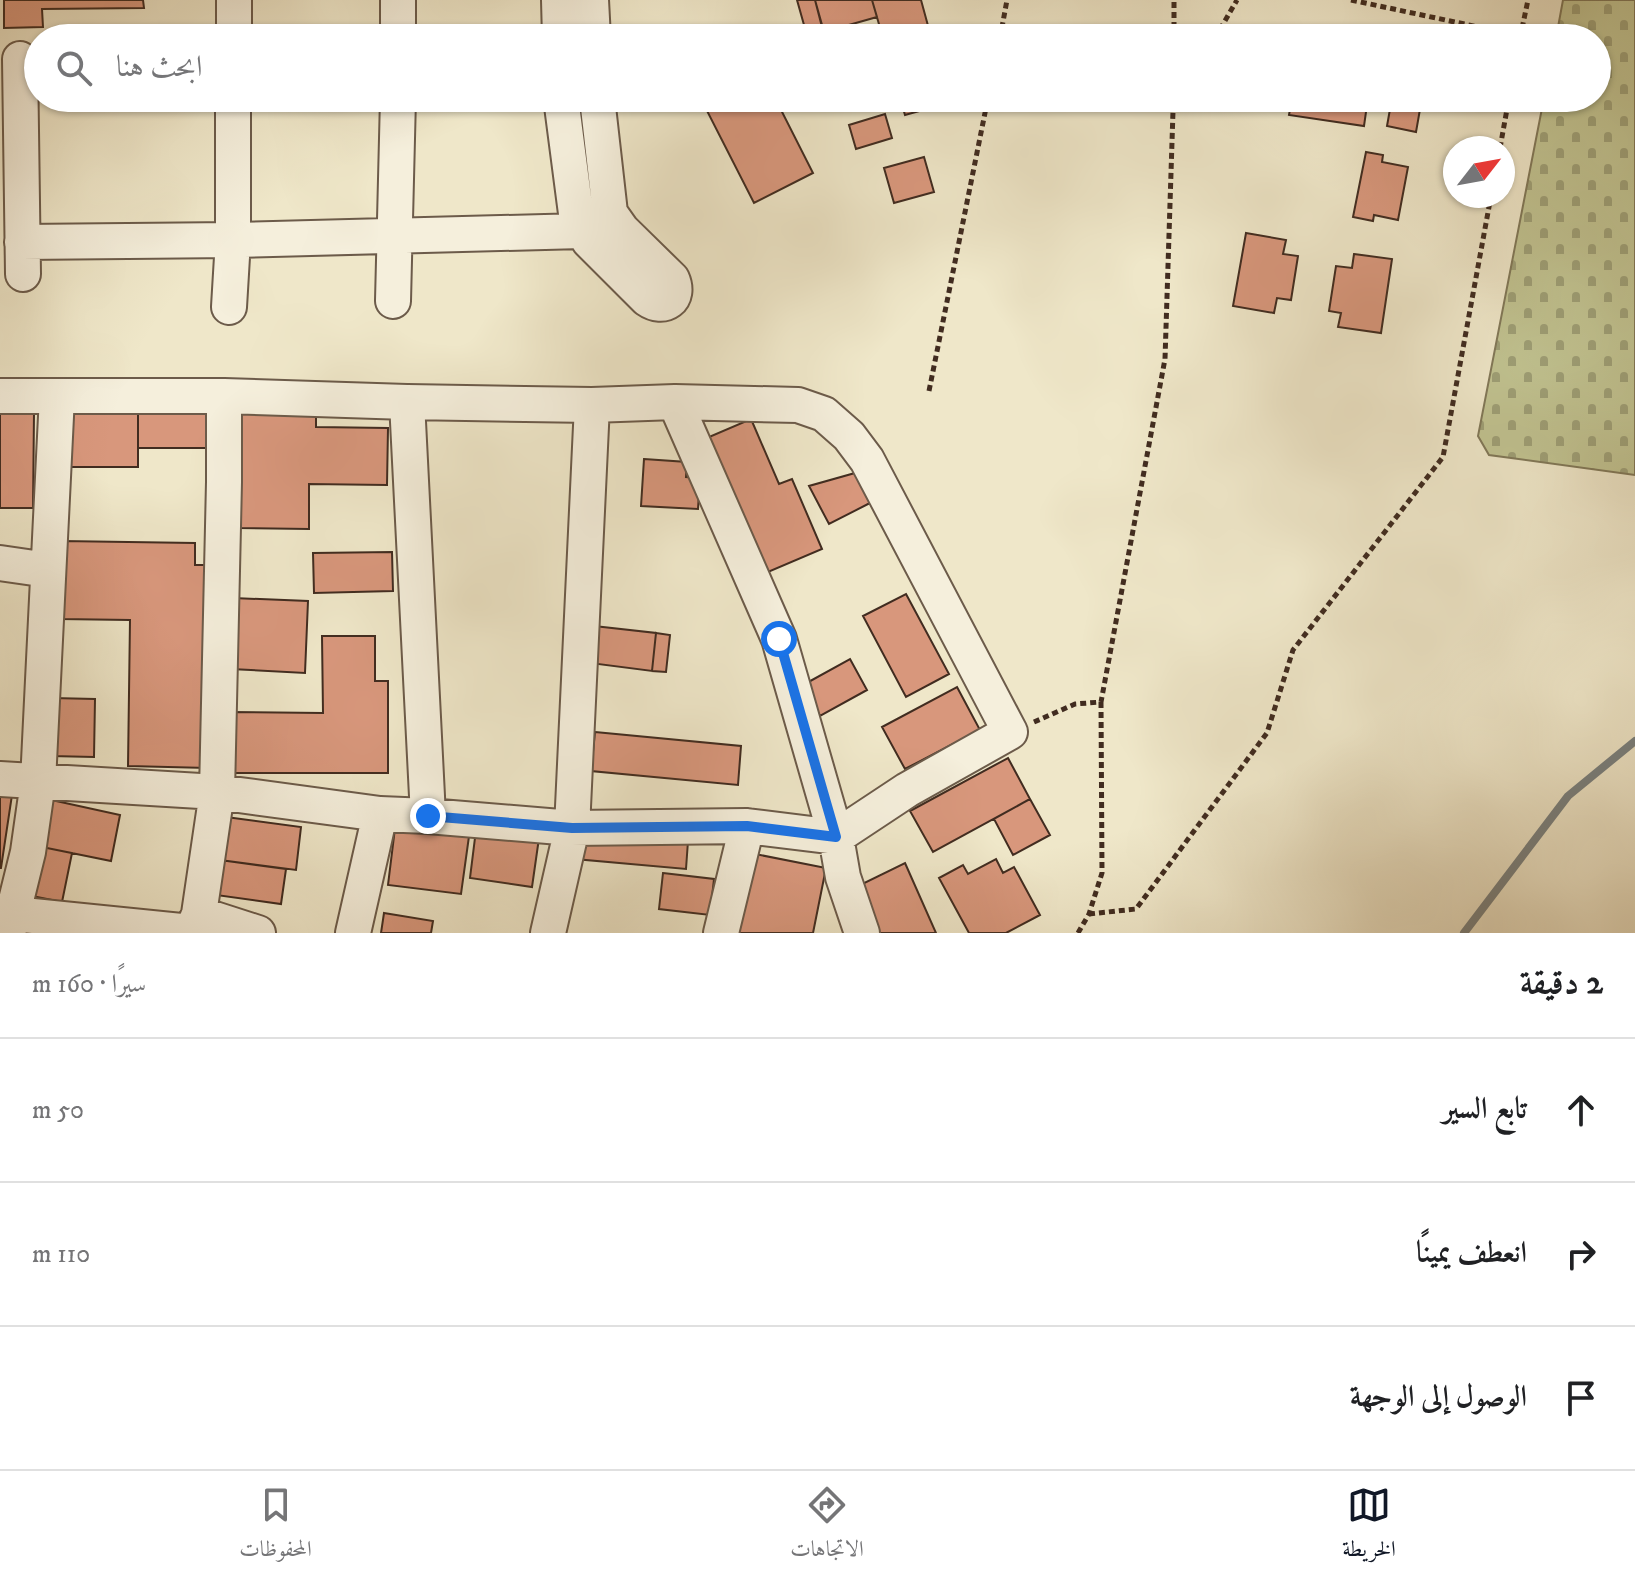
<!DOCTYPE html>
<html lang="ar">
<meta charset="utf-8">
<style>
:root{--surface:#fff;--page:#f6f6f6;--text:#202124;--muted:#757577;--line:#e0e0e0;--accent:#111827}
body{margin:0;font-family:"IM FELL DW Pica",Amiri,serif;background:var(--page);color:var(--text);direction:rtl}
.compass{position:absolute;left:1443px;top:136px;width:72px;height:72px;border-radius:50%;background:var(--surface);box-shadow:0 2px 6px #0004;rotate:59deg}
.stop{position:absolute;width:24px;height:24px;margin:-18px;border:6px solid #1a73e8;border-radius:50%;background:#fff}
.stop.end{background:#1a73e8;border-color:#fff;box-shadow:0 2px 8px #0008}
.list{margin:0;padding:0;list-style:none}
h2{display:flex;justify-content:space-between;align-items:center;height:104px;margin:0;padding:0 32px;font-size:34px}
h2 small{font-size:26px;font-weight:400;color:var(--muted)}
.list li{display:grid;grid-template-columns:52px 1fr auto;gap:24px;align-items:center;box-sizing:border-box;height:144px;padding:0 32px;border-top:2px solid var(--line)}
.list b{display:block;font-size:30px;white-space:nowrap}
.list em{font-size:26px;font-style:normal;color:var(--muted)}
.icon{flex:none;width:44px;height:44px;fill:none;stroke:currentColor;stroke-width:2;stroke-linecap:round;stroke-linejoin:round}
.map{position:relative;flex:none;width:1635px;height:933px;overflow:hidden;direction:ltr}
.search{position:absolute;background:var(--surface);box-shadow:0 2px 6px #0004;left:24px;right:24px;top:24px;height:88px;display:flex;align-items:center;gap:20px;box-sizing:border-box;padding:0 28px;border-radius:44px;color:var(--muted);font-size:30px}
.sheet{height:536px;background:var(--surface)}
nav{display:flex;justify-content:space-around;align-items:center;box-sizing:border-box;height:112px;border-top:2px solid var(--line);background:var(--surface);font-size:22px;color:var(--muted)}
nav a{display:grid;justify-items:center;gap:4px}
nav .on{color:var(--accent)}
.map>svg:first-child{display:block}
.cemetery{fill:url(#cemetery-stones);stroke:#817858;stroke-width:2}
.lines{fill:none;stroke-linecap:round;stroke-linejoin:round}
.stream{stroke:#7a8281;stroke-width:8}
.building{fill:#d8977c;stroke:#412c20;stroke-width:2}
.minor-casing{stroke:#6c5b4a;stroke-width:38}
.path{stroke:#412c20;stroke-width:5;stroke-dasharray:6 4;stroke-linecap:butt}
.minor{stroke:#f5efdc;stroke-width:34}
.route{stroke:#1a73e8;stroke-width:10}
</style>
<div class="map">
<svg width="1635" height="933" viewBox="0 0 1635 933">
<defs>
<pattern id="cemetery-stones" width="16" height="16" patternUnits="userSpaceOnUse" patternTransform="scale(2)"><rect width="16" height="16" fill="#c1c391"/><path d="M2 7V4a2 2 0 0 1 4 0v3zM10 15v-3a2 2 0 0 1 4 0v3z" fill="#9e9f76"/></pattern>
</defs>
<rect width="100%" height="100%" fill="#efe7c9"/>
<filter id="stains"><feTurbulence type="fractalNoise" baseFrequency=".0025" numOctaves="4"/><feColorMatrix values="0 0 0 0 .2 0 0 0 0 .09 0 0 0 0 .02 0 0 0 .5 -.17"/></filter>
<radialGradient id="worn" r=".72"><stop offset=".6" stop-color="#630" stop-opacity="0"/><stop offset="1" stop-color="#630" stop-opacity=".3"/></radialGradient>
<path class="cemetery" d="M 1563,0 L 1635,0 L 1635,475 L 1489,455 L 1478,436 L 1544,98 L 1597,98 L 1597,38 L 1556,38 Z"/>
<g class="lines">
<path class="stream" d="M 1464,933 L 1568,796 L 1635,741"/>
</g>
<path class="building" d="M 4,0 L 143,0 L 144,8 L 42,9 L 43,27 L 4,28 Z
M 797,0 L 815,0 L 822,27 L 806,32 Z
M 815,0 L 872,0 L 877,17 L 824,32 Z
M 872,0 L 921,0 L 930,33 L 913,38 L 883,38 Z
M 708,98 L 775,98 L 813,173 L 754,203 L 702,101 Z
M 900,98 L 946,98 L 948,103 L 905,115 Z
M 1292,98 L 1368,98 L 1364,126 L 1289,115 Z
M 1392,98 L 1422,98 L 1416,132 L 1387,126 Z
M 885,114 L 892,138 L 856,149 L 849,125 Z
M 1366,152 L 1383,155 L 1382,162 L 1408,167 L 1398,220 L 1374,215 L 1373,221 L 1353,217 Z
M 924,157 L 934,192 L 894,203 L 884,168 Z
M 1246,233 L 1286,240 L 1283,254 L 1298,256 L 1291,300 L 1277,298 L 1274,313 L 1233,306 Z
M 1354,254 L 1392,259 L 1381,333 L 1338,327 L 1341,313 L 1329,311 L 1336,266 L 1352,268 Z
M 60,405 L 138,406 L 138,467 L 60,467 Z
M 138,406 L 211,406 L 211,448 L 138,448 Z
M 239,408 L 316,409 L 316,427 L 388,428 L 387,485 L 309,484 L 309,529 L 238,528 Z
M 0,413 L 34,413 L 33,508 L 0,508 Z
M 751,419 L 779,484 L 792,479 L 822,549 L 768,572 L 709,437 Z
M 644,459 L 687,462 L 686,477 L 700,478 L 698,509 L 641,506 Z
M 855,473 L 870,503 L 829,524 L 809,486 Z
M 61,541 L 195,543 L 195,565 L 210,565 L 208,768 L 128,766 L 130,620 L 60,619 Z
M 392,552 L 393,591 L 314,593 L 313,553 Z
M 906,594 L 949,674 L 906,697 L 863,616 Z
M 233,598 L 308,601 L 305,673 L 231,669 Z
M 594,626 L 656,633 L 652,671 L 590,663 Z
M 656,633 L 670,635 L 666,672 L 652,671 Z
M 322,636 L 375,636 L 375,681 L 388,681 L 388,773 L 230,773 L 230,712 L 323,713 Z
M 850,659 L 867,690 L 820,716 L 803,685 Z
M 957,687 L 980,730 L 905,769 L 882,727 Z
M 52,698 L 95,699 L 94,757 L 51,756 Z
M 595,732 L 741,746 L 738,785 L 591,771 Z
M 1008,758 L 1030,799 L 933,852 L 910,811 Z
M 0,794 L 12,795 L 1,868 L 0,868 Z
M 47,799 L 120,815 L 111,861 L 37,846 Z
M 1030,799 L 1050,835 L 1013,855 L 994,819 Z
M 226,817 L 301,827 L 296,870 L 220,860 Z
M 396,820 L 470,829 L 461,894 L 388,885 Z
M 477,822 L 540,831 L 532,887 L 470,878 Z
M 578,830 L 688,841 L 686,869 L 575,859 Z
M 37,846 L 72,853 L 62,902 L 27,895 Z
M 750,853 L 826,868 L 813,933 L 734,933 Z
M 996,859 L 1003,873 L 1014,867 L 1040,915 L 1006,933 L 969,933 L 939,878 L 963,865 L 968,874 Z
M 220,860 L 286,869 L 281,904 L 216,895 Z
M 905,863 L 936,933 L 873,933 L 854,888 Z
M 663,873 L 714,879 L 710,915 L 659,909 Z
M 384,913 L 433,921 L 431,933 L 381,933 Z"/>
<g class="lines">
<defs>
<path id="minor" d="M 398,0 L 398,38
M 559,0 L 560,38
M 591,0 L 593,38
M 234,38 L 234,0
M 20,59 L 23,274
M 561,98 L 577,221 L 589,241 L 647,299 C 664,311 681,299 672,279 L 622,230 L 610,213 L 597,98
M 22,242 L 233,240 L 582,231
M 393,301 L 398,98
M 229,307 L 233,240 L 233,98
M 0,396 L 224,396 L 407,402 L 592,405 L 675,402 L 798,405 L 824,414 L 849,436 L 867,460 L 1010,732 L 907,790 L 836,837 L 747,826 L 572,828 L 428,816 L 380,814 L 217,792 L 0,779
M 407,402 L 428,816
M 675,402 L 779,639 L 836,837 L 843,877 L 862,933
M 0,563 L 48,570
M 13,914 L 191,932
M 199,914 L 258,933
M 8,933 L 28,852 L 38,782 L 57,396
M 191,933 L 199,914 L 217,792 L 224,482 L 224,396
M 353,933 L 380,814
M 548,933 L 572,828 L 592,405
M 721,933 L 747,826"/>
</defs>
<use href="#minor" class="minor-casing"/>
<path class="path" d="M 1351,0 L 1521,36
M 1000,38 L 1007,0
M 1174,38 L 1174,0
M 1215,38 L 1237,0
M 1520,38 L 1528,0
M 1173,110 L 1173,98
M 1500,148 L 1509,98
M 929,391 L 988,98
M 1034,722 L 1075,704 L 1101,702 L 1165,359 L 1173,111 L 1181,98
M 1089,914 L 1136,909 L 1267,733 L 1293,650 L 1443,457 L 1491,196
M 1078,933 L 1089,914 L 1102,873 L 1101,702"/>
<use href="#minor" class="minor"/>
</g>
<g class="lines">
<path class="route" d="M 428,816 L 572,828 L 747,826 L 836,837 L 779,639"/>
</g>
<rect width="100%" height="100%" filter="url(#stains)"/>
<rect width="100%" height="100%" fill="url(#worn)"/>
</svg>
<svg class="compass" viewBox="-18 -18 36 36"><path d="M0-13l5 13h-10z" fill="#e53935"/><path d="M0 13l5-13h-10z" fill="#757577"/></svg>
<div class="stop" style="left:779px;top:639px"></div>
<div class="stop end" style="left:428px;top:816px"></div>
<div class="search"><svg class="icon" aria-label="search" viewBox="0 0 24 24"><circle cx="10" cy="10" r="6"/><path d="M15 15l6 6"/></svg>ابحث هنا</div>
</div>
<section class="sheet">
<h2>2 دقيقة<small>سيرًا · 160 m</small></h2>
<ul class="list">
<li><svg class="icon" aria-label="ahead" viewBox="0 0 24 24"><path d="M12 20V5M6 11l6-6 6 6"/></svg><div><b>تابع السير</b></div><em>50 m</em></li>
<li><svg class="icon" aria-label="right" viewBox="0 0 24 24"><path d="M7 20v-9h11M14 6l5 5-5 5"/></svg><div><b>انعطف يمينًا</b></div><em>110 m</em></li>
<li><svg class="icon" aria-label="arrive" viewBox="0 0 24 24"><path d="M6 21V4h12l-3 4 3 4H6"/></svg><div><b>الوصول إلى الوجهة</b></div></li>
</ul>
</section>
<nav>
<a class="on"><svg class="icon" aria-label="map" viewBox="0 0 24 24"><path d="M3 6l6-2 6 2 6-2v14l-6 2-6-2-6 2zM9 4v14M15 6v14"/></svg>الخريطة</a>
<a><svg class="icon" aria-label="directions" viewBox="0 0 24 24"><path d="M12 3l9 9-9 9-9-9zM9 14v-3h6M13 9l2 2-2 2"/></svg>الاتجاهات</a>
<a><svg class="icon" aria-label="saved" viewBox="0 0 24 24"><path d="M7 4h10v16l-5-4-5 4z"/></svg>المحفوظات</a>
</nav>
